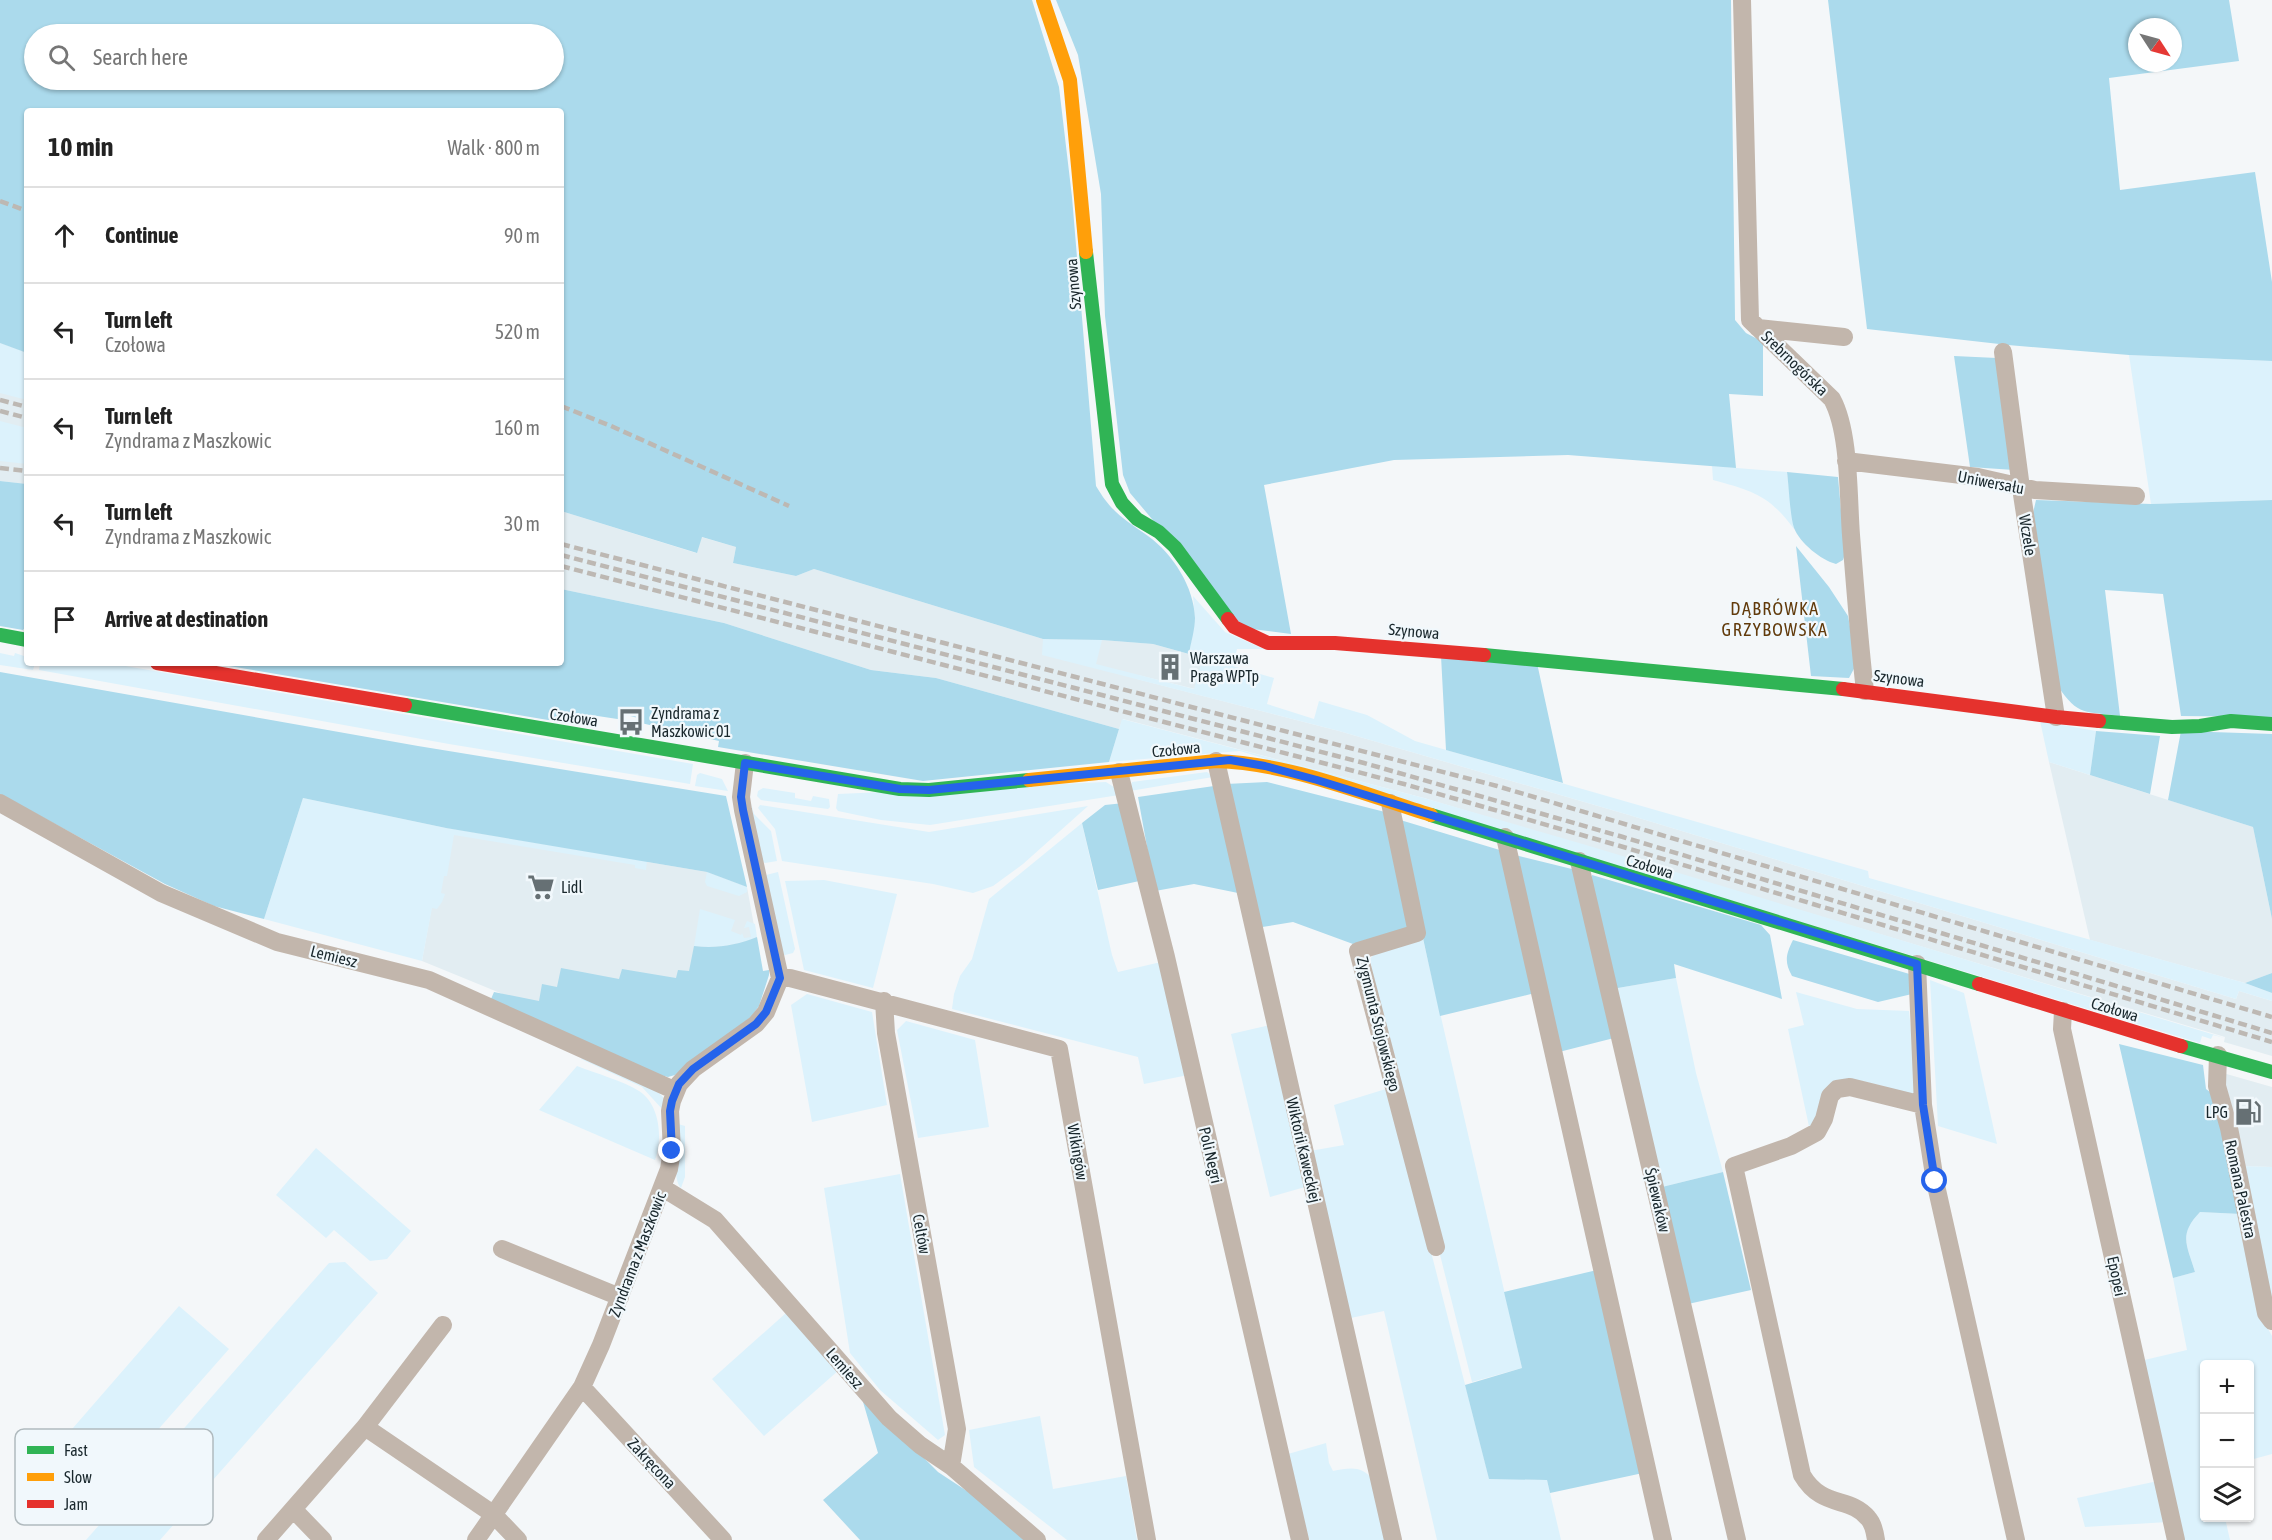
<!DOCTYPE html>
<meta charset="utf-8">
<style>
:root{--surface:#fff;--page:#f6f6f6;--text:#222;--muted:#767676;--line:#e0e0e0}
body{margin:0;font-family:"Asap Condensed",sans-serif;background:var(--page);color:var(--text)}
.controls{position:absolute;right:18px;bottom:18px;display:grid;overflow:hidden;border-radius:6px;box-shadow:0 2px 4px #0004}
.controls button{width:54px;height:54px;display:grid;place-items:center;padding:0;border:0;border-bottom:2px solid var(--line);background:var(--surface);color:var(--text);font:30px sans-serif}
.compass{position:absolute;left:2128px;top:18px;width:54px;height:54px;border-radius:50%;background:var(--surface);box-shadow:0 2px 4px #0004;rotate:126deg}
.stop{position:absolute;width:18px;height:18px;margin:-14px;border:4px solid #2563eb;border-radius:50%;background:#fff}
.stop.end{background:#2563eb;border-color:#fff;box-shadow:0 2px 6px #0008}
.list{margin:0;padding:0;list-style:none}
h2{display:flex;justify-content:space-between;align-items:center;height:78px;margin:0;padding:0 24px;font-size:26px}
h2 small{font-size:20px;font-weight:400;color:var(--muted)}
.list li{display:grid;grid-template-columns:39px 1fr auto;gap:18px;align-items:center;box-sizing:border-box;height:96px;padding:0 24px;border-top:2px solid var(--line)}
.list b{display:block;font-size:22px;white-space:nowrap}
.list p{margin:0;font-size:20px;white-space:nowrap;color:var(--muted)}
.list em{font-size:20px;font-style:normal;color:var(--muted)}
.icon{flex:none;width:33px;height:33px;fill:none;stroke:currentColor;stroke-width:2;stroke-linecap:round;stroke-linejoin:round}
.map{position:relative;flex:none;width:2272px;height:1540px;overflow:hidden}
.search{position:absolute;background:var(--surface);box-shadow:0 2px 4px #0004;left:24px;top:24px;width:540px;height:66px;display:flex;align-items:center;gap:15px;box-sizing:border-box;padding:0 21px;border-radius:33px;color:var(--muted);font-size:22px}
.panel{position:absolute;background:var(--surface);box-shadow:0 2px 4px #0004;left:24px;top:108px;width:540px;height:558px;border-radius:6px}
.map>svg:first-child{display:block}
.built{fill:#e2edf2}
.green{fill:#dcf2fc}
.forest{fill:#abdaec;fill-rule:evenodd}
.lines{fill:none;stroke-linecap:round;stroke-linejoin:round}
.street{stroke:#c2b6ac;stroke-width:18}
.fast{stroke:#30b455;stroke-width:14}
.slow{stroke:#ff9f0a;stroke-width:14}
.jam{stroke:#e5322d;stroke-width:14}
.rail{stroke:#bdb8b3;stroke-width:4.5;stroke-dasharray:9 4.5;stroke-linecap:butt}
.route{stroke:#2563eb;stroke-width:8}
.labels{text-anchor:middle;stroke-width:4.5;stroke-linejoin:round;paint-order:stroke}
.street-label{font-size:16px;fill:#1a282d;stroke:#f1f8fc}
.poi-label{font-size:16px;fill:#1a282d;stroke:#f1f8fc;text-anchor:start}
.neighbourhood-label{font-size:18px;letter-spacing:1.5px;fill:#623b0c;stroke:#f1f8fc}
.key{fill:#f1f8fc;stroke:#b0babe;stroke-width:1.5}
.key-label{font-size:16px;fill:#1a282d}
</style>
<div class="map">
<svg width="2272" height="1540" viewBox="0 0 2272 1540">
<rect width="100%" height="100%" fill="#f4f7f9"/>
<path class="built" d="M 0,343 L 27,353 L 27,484 L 0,481 Z
M 561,511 L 696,553 L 701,537 L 736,547 L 733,563 L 796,576 L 814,569 L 1043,639 L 1102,640 L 1153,644 L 1203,658 L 1195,689 L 1138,675 L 1137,679 L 1339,731 L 1629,815 L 2236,999 L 2239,991 L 2272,1001 L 2272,1056 L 2224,1042 L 2225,1037 L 1424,798 L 1123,719 L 1119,729 L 936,678 L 871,670 L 724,623 L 561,589 Z
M 2049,762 L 2253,827 L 2272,919 L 2272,973 L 2245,983 L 2090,940 Z
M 446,828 L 707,872 L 747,887 L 763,975 L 539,1009 L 422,961 Z
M 2223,1073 L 2272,1087 L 2272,1167 L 2242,1166 Z"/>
<path class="green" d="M 0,343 L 27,353 L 27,400 L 0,393 Z
M 2129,355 L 2272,361 L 2272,500 L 2151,504 Z
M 0,421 L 27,428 L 27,464 L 0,461 Z
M 1712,466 L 1787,472 L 1794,529 C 1769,495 1753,491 1713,480 Z
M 1193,596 L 1225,632 L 1264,649 L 1237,649 L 1233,666 L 1274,678 L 1267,704 L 1314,719 L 1319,701 L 1367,715 L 1415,741 L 1868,871 L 1869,878 L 2245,983 L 2272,993 L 2272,1001 L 2239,991 L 2236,999 L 1629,815 L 1339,731 L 1042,655 L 1043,639 L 1102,640 L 1096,664 L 1194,689 L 1203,658 L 1189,654 L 1195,620 Z
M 0,653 L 14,656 L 15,653 L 27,657 L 27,663 L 35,663 L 33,670 L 0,665 Z
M 40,663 L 108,663 L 693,764 L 690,784 L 449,744 L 39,670 Z
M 1122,719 L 1424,798 L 1586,845 L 2225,1038 L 2213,1035 L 2211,1039 L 2202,1036 L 2200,1043 L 1240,751 L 1109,762 Z
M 2040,721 L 2096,731 L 2090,775 L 2049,762 Z
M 1207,772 L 1213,777 L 1130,791 L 1132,782 Z
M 700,773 L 722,779 L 728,791 L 695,786 L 697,775 Z
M 1106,782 L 1117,789 L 1119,795 L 930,825 L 881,820 L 838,811 L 836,808 L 838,794 Z
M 763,788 L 795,793 L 795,798 L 811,801 L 813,796 L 829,799 L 830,807 L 828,809 L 761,800 L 757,796 L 758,791 Z
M 303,798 L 446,828 L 647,861 L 646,870 L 635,868 L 635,865 L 454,835 L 447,876 L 444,876 L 441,893 L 445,894 L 442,902 L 437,909 L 432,908 L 422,961 L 264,919 Z
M 751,803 L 754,814 L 771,831 L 777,861 L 765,863 L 761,860 Z
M 760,805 L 929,832 L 1088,806 L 1023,864 L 993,886 L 973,893 L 933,884 L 782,861 L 775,829 L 758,808 Z
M 1082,823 L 1112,955 L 1118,972 L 1161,962 L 1188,1075 L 1144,1084 L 1138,1057 L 952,1009 L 954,994 L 960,976 L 972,959 L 989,899 Z
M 707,872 L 747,887 L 747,892 L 739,896 L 707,886 L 705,882 Z
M 778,872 L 795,949 L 793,953 L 781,956 L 766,875 Z
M 824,880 L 897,894 L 873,988 L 804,970 L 785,881 Z
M 700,909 L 735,920 L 731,931 L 741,935 L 742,933 L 744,938 L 751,937 L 749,927 L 744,928 L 747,921 L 755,924 L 757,937 C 737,945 716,949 694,946 Z
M 1423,939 L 1522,1368 L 1472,1382 L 1382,1024 L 1370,959 L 1376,952 Z
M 1676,978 L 1696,1073 L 1723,1172 L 1662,1187 L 1612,989 Z
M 1930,980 L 1964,993 L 1997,1144 L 1938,1126 Z
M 1796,992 L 1857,1009 L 1909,1011 L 1917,1087 L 1913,1094 L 1906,1095 L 1883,1086 L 1852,1079 L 1810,1131 L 1788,1029 L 1804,1025 Z
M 807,994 L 872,1012 L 887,1105 L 812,1122 L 791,1005 Z
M 906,1021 L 975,1040 L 989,1127 L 918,1138 L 897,1030 Z
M 1270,1025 L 1305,1187 L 1270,1197 L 1231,1034 Z
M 583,1057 L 656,1090 L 663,1097 L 663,1110 L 642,1087 L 581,1059 Z
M 577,1066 C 595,1073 623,1081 639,1091 C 660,1104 663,1139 655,1160 L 539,1110 Z
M 1389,1088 L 1489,1478 L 1547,1480 L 1561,1540 L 1437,1540 L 1384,1311 L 1346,1319 L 1310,1151 L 1344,1145 L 1334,1105 Z
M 678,1124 L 685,1126 L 685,1177 L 681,1188 C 671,1178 678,1139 678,1124 Z
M 316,1148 L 411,1231 L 387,1259 L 370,1261 L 334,1230 L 326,1238 L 276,1195 Z
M 2242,1166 L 2272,1167 L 2272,1304 Z
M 900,1174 L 945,1435 L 938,1440 L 880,1390 L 850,1353 L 824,1188 Z
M 2200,1212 L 2241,1214 L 2263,1320 L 2272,1336 L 2272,1454 L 2250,1460 L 2250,1364 L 2204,1364 L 2204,1518 L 2225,1518 L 2230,1540 L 2181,1540 L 2140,1361 L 2187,1350 L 2173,1278 L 2195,1272 C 2187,1245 2178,1235 2200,1212 Z
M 345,1262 L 378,1293 L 160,1540 L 86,1540 L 329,1263 Z
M 179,1306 L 229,1349 L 82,1516 L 33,1474 Z
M 786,1313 L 839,1370 L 764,1436 L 712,1379 Z
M 1040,1416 L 1053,1489 L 1126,1476 L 1137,1540 L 1067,1540 L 974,1467 L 969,1430 Z
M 1326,1443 L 1329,1463 L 1333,1471 C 1349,1468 1362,1465 1373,1480 L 1388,1540 L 1309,1540 L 1288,1454 Z
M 2158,1481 L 2168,1522 L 2085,1527 L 2077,1498 Z"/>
<path class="forest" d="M 0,0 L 1032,0 L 1059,87 L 1072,197 L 1096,486 C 1112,513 1124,519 1148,536 C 1173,554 1194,587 1195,618 C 1195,629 1191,642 1189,654 L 1153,644 L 1102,640 L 1043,639 L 814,569 L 796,576 L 733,563 L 736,547 L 702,537 L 697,553 L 561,511 L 561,111 L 27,111 L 27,353 L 0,343 ZM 34,34 L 554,34 L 554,80 L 34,80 Z
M 1056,0 L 1731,0 L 1735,320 L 1746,333 L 1763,342 L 1763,396 L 1729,394 L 1736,468 L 1568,455 L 1394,460 L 1264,485 L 1291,634 L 1244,628 L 1130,493 L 1123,475 L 1105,316 L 1101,194 L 1078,55 Z
M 1828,0 L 2229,0 L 2239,61 L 2109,78 L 2120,190 L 2255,172 L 2272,282 L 2272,361 L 2129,355 L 2008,345 L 1867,329 ZM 2137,27 L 2173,27 L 2173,63 L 2137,63 Z
M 1954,356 L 1997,358 L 2014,470 L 1970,467 Z
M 1787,472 L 1838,477 L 1845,554 L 1843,560 L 1836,564 C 1821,560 1800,543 1794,528 C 1790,516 1789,487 1787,472 Z
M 0,481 L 27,484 L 27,625 L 23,630 L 0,626 Z
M 2036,500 L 2151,504 L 2272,500 L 2272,717 L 2181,716 L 2163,594 L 2105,590 L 2120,716 C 2086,711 2078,717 2058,686 L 2033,513 Z
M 1796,546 L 1829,587 L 1848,616 L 1857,663 L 1849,678 L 1811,676 Z
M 561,589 L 724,623 L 871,670 L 936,678 L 1119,729 L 1109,762 L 923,781 L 718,747 L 719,741 L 641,723 L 642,719 L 626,715 L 624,720 L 591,715 L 590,721 L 548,720 L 211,663 L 561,663 Z
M 1441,656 L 1537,663 L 1563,783 L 1446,750 Z
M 0,672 L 418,746 L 726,796 L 747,887 L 707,872 L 446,828 L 303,798 L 264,919 L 214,906 L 165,884 L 0,794 Z
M 2096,731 L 2160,736 L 2150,794 L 2090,775 Z
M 2181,731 L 2272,734 L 2272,919 L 2253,827 L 2168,800 Z
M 1267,782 L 1385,812 L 1411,923 L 1403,931 L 1353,944 L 1293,922 L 1256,928 L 1226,784 Z
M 1214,786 L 1238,893 L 1194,884 L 1155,891 L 1138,797 Z
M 1124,803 L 1144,880 L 1098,890 L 1082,823 L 1105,805 Z
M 1397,819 L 1503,851 L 1535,993 L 1440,1016 Z
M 1515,855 L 1576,870 L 1614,1038 L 1559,1052 Z
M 1592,875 L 1761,925 L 1770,935 L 1782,999 L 1674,964 L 1676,978 L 1612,989 L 1591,881 Z
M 757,937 L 763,971 L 769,970 L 769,975 L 759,1006 L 751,1017 L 675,1075 L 668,1077 L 660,1075 L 491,999 L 494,992 L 539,1001 L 542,984 L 557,987 L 561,968 L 619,979 L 622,969 L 676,978 L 678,970 L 689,971 L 694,946 C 716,949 737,945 757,937 Z
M 1793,940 L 1913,975 L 1912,994 L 1878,1002 L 1792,976 C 1784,962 1786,954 1793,940 Z
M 2272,973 L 2272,993 L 2245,983 Z
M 2119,1044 L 2203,1065 L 2206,1089 L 2218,1098 L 2241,1214 L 2200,1212 C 2178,1235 2187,1245 2195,1272 L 2173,1278 Z
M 1723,1172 L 1751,1290 L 1688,1304 L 1662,1187 Z
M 1597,1270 L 1643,1473 L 1550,1493 L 1547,1480 L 1489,1479 L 1465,1385 L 1522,1368 L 1504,1292 Z
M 861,1395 L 938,1472 L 976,1497 L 1032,1540 L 860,1540 L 823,1500 L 878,1453 Z"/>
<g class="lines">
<path class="street" d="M 1742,0 L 1750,320 L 1832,399 C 1850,432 1848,496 1851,535 C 1855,587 1859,639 1865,691
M 1758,328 L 1844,337
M 2003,352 L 2021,488 L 2056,717
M 1846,461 L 1978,477 L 2035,490 L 2136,496
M 1216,761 L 1393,1540
M 1119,772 L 1166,957 L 1300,1540
M 0,803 L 161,893 L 277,942 L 429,980 L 676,1091
M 1390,803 L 1417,933 L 1358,951 L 1436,1247
M 1505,837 L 1663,1540
M 1579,861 L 1737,1540
M 1917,964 L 1923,1105 L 1935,1181 L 2016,1540
M 780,978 L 790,978 L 1059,1049 L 1147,1540
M 884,1001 L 886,1033 L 957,1429 L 951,1466
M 2063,1011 L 2062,1029 L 2176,1540
M 2218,1055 L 2217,1086 L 2229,1128 L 2266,1313 L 2272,1321
M 663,1188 L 715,1220 L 889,1418 L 920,1445 L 951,1466 L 1037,1540
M 502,1249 L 620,1297
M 582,1387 L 723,1540
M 365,1427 L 493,1514 L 518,1540
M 294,1510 L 323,1540
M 266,1540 L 365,1427 L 443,1325
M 476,1540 L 582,1387 L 601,1345 L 669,1169 L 672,1151 L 670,1111 L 672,1101 L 679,1084 L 693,1069 L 756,1024 L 766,1012 L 780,978 L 743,810 L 741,797 L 745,763
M 1876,1540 C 1875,1533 1873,1523 1868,1518 C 1850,1496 1822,1509 1802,1475 L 1734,1166 L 1791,1146 L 1817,1132 L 1824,1119 L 1830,1096 L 1837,1089 L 1850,1087 L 1923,1105"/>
<path class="fast" d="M 1086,252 L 1112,484 L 1122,503 L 1137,519 L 1159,532 L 1175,547 L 1228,619
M 0,635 L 27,640
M 1484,655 L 1843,689
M 405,705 L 900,789 L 929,790 L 1029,780
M 2099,721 L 2172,727 L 2200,726 L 2231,721 L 2272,724
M 1431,815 L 1979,984
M 2181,1046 L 2272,1072"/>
<path class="slow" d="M 1043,0 L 1070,80 L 1086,252
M 1029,780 L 1216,761 C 1288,763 1363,794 1431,815"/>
<path class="jam" d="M 1228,619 L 1234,627 L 1268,643 L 1335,643 L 1484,655
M 157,663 L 405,705
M 1843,689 L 2056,717 L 2099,721
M 1979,984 L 2181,1046"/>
<path class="rail" d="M 0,201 L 27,211
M 0,400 L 27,407
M 561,406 L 611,426 L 789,506
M 0,411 L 27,418
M 0,468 L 27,471
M 561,544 L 1497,786 L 2272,1017
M 561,555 L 1364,763 L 1623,837 L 2272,1033
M 561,566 L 1404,784 L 1620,846 L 2272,1042"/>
</g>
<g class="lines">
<path class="route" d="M 672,1151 L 670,1111 L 672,1101 L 679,1084 L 693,1069 L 756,1024 L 766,1012 L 780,978 L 743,810 L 741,797 L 745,763 L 900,789 L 929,790 L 1230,760 L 1265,766 L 1317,780 L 1917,964 L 1923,1105 L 1935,1181"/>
</g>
<defs>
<symbol id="building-bare" viewBox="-9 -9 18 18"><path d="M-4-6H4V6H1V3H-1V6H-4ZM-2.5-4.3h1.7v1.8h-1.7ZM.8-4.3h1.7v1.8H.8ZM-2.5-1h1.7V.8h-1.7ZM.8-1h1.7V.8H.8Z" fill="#667074" stroke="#f1f8fc" stroke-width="2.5" paint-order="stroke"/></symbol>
<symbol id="bus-bare" viewBox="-9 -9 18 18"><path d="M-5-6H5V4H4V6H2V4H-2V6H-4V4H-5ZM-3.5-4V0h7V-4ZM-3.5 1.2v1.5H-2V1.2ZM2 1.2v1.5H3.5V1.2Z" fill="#667074" stroke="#f1f8fc" stroke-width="2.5" paint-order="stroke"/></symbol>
<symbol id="supermarket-bare" viewBox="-9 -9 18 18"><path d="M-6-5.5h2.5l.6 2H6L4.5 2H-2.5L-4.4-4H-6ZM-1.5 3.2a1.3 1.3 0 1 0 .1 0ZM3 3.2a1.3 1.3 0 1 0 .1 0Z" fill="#667074" stroke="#f1f8fc" stroke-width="2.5" paint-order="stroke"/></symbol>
<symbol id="fuel-bare" viewBox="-9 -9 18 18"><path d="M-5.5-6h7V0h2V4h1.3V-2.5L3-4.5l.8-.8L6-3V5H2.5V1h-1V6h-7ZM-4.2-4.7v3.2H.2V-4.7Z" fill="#667074" stroke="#f1f8fc" stroke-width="2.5" paint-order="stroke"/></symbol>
</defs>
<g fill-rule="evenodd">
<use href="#building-bare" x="1151" y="648" width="38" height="38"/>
<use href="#bus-bare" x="612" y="703" width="38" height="38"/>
<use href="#supermarket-bare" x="522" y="868" width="38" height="38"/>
<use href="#fuel-bare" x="2229" y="1093" width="38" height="38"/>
</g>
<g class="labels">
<g class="street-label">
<text transform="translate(1073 284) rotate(-95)" y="6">Szynowa</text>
<text transform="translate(1795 363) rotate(44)" y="6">Srebrnogórska</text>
<text transform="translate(1991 482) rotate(11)" y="6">Uniwersału</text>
<text transform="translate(2028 535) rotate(81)" y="6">Wczele</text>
<text transform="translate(1414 631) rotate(5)" y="6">Szynowa</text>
<text transform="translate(1899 678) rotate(7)" y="6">Szynowa</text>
<text transform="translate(574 717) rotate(9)" y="6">Czołowa</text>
<text transform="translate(1176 749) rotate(-6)" y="6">Czołowa</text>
<text transform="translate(1650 866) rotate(17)" y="6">Czołowa</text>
<text transform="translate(334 956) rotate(14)" y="6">Lemiesz</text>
<text transform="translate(2115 1009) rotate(17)" y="6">Czołowa</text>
<text transform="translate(1379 1024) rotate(76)" y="6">Zygmunta Stojowskiego</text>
<text transform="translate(1304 1150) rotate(77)" y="6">Wiktorii Kaweckiej</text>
<text transform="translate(1078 1152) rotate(80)" y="6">Wikingów</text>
<text transform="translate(1211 1155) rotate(77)" y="6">Poli Negri</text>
<text transform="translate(2241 1189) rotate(78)" y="6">Romana Palestra</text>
<text transform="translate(1658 1200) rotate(77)" y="6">Śpiewaków</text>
<text transform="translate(922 1234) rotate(80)" y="6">Celtów</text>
<text transform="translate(637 1254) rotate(-69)" y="6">Zyndrama z Maszkowic</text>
<text transform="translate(2117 1276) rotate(78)" y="6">Epopei</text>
<text transform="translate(845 1368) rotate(49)" y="6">Lemiesz</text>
<text transform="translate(652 1463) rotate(47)" y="6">Zakręcona</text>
</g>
<g class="poi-label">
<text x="1190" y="664">Warszawa<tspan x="1190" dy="18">Praga WPTp</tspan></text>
<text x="651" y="719">Zyndrama z<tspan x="651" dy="18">Maszkowic 01</tspan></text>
<text x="561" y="893">Lidl</text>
<text x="2228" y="1118" text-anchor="end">LPG</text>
</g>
<g class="neighbourhood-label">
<text x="1775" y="615">DĄBRÓWKA<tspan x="1775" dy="21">GRZYBOWSKA</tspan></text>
</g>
</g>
<rect x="15" y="1429" width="198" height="96" rx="9" class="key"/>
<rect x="27" y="1446" width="27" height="8" fill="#30b455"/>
<rect x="27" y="1473" width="27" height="8" fill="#ff9f0a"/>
<rect x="27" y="1500" width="27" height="8" fill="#e5322d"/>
<g class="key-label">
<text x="64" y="1456">Fast</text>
<text x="64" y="1483">Slow</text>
<text x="64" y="1510">Jam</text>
</g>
</svg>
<div class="controls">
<button>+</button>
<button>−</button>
<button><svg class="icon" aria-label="layers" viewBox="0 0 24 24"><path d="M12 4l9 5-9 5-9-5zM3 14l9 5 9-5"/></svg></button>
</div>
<svg class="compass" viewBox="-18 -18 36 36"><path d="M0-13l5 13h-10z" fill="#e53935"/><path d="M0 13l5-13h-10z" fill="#767676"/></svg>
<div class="stop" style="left:1935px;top:1181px"></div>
<div class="stop end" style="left:672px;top:1151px"></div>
<div class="search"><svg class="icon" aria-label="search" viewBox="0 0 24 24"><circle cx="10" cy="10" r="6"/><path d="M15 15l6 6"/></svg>Search here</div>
<section class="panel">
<h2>10 min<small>Walk · 800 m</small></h2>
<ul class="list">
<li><svg class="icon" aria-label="ahead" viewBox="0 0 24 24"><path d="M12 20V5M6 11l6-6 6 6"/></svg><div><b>Continue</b></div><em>90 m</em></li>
<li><svg class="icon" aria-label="left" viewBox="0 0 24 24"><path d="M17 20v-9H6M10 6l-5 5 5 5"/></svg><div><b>Turn left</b><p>Czołowa</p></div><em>520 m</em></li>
<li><svg class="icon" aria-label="left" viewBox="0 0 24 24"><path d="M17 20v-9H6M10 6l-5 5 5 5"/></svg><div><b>Turn left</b><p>Zyndrama z Maszkowic</p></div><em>160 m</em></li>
<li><svg class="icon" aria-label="left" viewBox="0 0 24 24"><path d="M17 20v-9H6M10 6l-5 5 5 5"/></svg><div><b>Turn left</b><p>Zyndrama z Maszkowic</p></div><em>30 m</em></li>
<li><svg class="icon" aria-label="arrive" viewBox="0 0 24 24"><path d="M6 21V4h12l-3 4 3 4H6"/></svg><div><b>Arrive at destination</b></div></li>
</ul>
</section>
</div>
